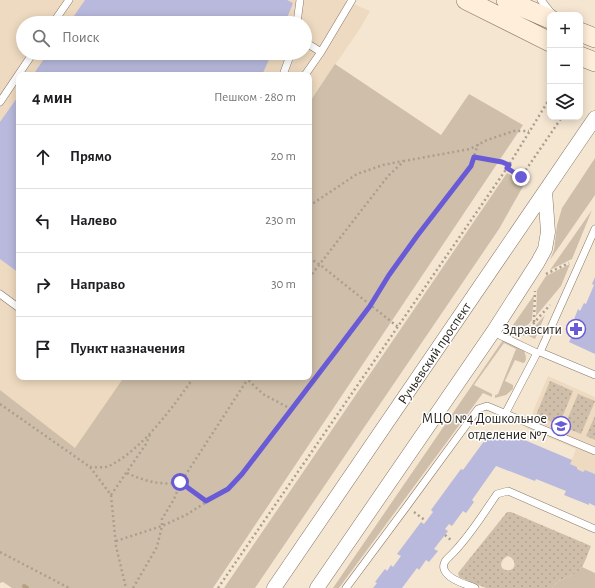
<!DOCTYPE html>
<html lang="ru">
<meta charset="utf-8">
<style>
:root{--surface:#fff;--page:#f6f6f6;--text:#202124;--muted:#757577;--line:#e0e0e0}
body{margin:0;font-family:"Alegreya Sans",sans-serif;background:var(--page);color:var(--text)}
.controls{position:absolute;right:12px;top:12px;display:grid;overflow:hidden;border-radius:8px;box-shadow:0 2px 10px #0003}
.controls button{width:36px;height:36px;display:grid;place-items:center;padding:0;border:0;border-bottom:1px solid var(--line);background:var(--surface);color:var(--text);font:20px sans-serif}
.stop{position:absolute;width:12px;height:12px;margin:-9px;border:3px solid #695bd5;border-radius:50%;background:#fff}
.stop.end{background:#695bd5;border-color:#fff;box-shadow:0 1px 4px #0008}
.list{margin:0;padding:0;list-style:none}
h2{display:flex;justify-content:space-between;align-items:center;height:52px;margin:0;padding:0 16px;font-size:17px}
h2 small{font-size:13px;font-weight:400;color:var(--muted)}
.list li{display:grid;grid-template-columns:26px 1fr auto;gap:12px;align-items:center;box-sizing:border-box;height:64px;padding:0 16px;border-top:1px solid var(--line)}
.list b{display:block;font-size:15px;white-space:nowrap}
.list em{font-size:13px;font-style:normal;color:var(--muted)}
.icon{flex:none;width:22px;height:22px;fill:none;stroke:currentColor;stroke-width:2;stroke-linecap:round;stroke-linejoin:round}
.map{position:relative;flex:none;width:595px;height:588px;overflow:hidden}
.search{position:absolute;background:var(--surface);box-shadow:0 2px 10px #0003;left:16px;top:16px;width:296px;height:44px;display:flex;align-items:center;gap:10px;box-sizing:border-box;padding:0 14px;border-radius:22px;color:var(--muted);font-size:15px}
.panel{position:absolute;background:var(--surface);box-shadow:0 2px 10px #0003;left:16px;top:72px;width:296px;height:308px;border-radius:8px}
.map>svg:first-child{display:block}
.built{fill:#eedac0;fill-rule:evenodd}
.green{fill:#cfbfaa}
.park{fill:url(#park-dots);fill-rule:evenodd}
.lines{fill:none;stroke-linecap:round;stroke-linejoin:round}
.stream{stroke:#b7a082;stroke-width:4}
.building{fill:#b8b9dc}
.lane-casing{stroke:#857765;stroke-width:8}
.street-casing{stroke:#857765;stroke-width:15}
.secondary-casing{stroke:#857765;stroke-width:20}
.path{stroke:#aa9f8f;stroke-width:2.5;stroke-dasharray:2 3;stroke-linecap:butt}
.lane{stroke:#fff;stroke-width:7}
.street{stroke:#fff;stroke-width:14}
.secondary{stroke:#feeeda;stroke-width:19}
.route{stroke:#695bd5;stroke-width:5}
.labels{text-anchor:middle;stroke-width:3;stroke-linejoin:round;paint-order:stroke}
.poi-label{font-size:14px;fill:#241f17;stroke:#fff;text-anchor:end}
.street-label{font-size:14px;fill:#241f17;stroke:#fff}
</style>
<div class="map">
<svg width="595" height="588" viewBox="0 0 595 588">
<defs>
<pattern id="park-dots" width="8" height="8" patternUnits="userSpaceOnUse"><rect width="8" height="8" fill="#cfbfaa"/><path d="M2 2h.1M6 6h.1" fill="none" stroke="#b2a492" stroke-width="1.8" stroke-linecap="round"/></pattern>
</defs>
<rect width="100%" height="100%" fill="#f5e6d2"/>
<path class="built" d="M 0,0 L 344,0 L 370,11 L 361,27 L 309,103 L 309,75 L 19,75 L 19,377 L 124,377 L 75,449 L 0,390 ZM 23,23 L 305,23 L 305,53 L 23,53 Z
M 548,376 L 595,397 L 595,474 L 585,470 L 583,472 L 577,469 L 577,467 L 570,464 L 576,449 L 526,428 Z"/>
<path class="green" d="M 335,64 L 441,135 L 469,94 L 523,125 L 213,588 L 12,588 L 3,582 L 0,583 L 0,390 L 75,448 L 124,377 L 309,377 L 309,103 Z
M 595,158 L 595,195 L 550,260 L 554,250 L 557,225 L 562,208 Z
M 507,173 L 525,183 L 499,229 L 255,588 L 224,588 Z
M 592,210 L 572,259 L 550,270 Z
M 570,264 L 561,286 L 536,316 L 537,290 L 546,276 Z
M 534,295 L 532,320 L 521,333 L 511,328 Z
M 545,315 L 535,339 L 527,335 Z
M 503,340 L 524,350 C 525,354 527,357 525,362 L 523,363 L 515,360 L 505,381 L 513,385 L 513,389 L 506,395 L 495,398 L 495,395 L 498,394 L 516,349 L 504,343 L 474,385 L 492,394 L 492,397 L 483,393 L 339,588 L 333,588 Z
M 582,567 L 595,573 L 595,588 L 552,588 C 557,580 566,578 574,574 C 577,572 580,569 582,567 Z"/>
<path class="park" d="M 550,381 L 573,391 L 559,425 L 536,415 Z
M 578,394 L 595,401 L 581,434 L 564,427 Z
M 595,416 L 595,440 L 586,436 Z
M 507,512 L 511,512 L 591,546 C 587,555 584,568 576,573 C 568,578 557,579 552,588 L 486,588 L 459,577 L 458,573 ZM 508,556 C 518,560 516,572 506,570 C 497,568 502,558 508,556 Z"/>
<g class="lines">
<path class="stream" d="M 24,586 L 27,588"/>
</g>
<path class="building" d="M 85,0 L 287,0 L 293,3 L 285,23 L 69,23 Z
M 48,53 L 272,53 L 262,75 L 33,75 Z
M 19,95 L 19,273 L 0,259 L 0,122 Z
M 595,277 L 595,354 L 569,342 L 574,332 L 572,331 L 575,323 L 573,322 L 578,309 L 580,311 L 584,303 L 586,304 L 594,285 L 592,284 Z
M 490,433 L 494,435 L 495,433 L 513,440 L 515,436 L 572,460 L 570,464 L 577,467 L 577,469 L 583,472 L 585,470 L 595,474 L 595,506 L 589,503 L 589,505 L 564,495 L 566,491 L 536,479 L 535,481 L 496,466 L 472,500 L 474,502 L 466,513 L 463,511 L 452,526 L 449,524 L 445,529 L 448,531 L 434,549 L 438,551 L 429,562 L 426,560 L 419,570 L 417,568 L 402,588 L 373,588 L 377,583 L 375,582 L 385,569 L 387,571 L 391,565 L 393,567 L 401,556 L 397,554 L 421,522 L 424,524 L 433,512 L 431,510 L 461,469 L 463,470 Z"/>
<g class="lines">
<defs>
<path id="lane" d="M 541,0 L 552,14
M 53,23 L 69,0
M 297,23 L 300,0
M 305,42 L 321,52
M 283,75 L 291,53
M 305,75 L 321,52 L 352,0
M 0,102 L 33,53
M 0,294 L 19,308
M 493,332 L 537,353 L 540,352 L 595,375
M 540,352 L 595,229
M 505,414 L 537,353
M 346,588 L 407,506 L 478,409 L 487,406 L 595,451
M 475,588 C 466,584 448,580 444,569 C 442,562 448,558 452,554 C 470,536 483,514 497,494 L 508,491 L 595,529"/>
<path id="street" d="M 274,588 L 595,118
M 317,588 L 493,332 L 538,262 L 545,249 L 548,232 L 545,191"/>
<path id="secondary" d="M 466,0 L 550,42
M 506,0 L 550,19
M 580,32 L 595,38
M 580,56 L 595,62"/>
</defs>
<use href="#lane" class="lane-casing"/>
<use href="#street" class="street-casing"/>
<use href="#secondary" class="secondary-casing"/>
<path class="path" d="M 474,157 L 502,162 L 509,165
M 507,168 L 521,177 L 562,117
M 309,206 L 357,174 L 383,165 L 403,161
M 309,258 L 319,264 L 398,327
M 546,274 L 569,263
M 309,278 L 388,176 L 404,161 L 470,149 L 487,140 L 514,131 L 529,131
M 534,322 L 535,291
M 523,335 L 550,305
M 245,377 L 263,394 L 291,409
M 0,404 L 90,467 L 111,495 L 116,546 L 126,588
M 90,467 C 96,467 104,468 109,466 C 142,450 173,407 194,377
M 127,473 C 144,481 162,486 181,482 L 206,501
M 111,495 L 146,444 L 151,432
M 414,512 L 426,521
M 445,535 L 452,541
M 116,541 L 162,526 L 186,515 L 227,489 L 242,474 L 336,351 L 370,306 L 389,275 L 417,236 L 460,182 L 471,166 L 478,144
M 0,552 L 69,588
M 133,588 L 157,547 L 162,526 L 162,519 L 174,499 L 181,482 L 249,377
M 218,588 L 507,168 L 550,98"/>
<use href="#lane" class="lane"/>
<use href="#street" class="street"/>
<use href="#secondary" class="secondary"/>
</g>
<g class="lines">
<path class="route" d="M 180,482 L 206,501 L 228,489 L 242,474 L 336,351 L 370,306 L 389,275 L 417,236 L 471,166 L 474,157 L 502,162 L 509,165 L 507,168 L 521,177"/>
</g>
<defs>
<symbol id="pharmacy-ring" viewBox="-11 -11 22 22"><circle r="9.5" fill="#fff" stroke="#695bd5" stroke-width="1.5"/><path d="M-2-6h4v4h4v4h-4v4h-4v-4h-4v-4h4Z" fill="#695bd5"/></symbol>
<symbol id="school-ring" viewBox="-11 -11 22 22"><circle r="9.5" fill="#fff" stroke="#695bd5" stroke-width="1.5"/><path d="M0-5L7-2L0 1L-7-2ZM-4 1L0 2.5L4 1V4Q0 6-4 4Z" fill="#695bd5"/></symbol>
</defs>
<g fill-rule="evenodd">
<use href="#pharmacy-ring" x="565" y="318" width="22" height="22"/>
<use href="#school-ring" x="550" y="415" width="22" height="22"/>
</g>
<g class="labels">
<g class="poi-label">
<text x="562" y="334">Здравсити</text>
<text x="547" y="423">МЦО №4 Дошкольное<tspan x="547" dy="16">отделение №7</tspan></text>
</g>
<g class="street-label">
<text transform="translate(434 353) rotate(-56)" y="5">Ручьевский проспект</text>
</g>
</g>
</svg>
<div class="controls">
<button>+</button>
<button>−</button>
<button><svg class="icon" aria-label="layers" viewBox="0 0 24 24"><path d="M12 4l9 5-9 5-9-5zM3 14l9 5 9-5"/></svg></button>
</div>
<div class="stop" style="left:180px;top:482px"></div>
<div class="stop end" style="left:521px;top:177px"></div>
<div class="search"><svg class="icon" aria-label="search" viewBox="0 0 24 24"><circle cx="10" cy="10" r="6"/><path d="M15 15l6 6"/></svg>Поиск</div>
<section class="panel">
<h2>4 мин<small>Пешком · 280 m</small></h2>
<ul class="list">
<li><svg class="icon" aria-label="ahead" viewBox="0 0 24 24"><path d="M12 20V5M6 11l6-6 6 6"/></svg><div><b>Прямо</b></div><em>20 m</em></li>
<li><svg class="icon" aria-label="left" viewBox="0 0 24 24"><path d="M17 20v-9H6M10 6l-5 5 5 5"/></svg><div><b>Налево</b></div><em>230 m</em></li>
<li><svg class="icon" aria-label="right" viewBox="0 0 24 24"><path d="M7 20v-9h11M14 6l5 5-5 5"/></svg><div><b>Направо</b></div><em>30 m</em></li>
<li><svg class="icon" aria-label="arrive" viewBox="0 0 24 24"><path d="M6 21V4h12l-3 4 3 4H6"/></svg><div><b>Пункт назначения</b></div></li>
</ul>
</section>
</div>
